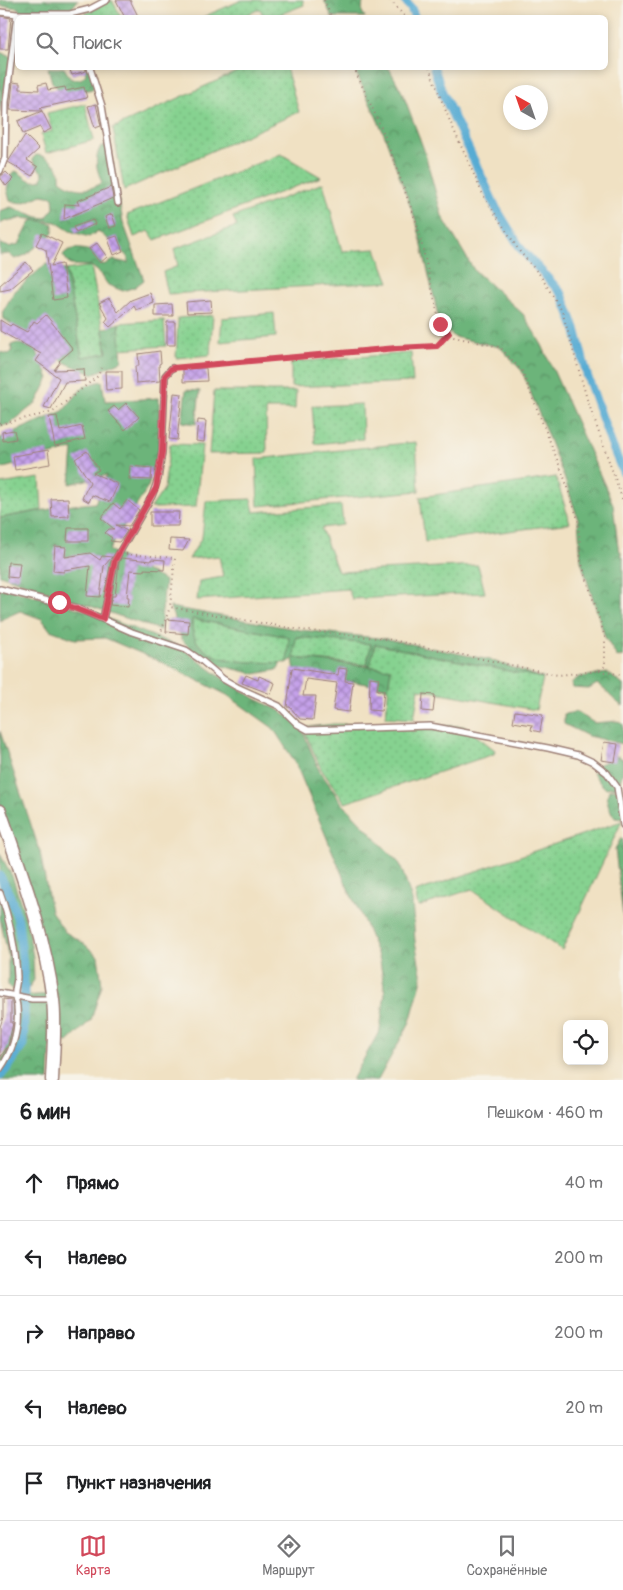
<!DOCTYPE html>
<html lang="ru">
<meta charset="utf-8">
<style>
:root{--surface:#fff;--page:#f2f2f2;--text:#202124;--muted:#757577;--line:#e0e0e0;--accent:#d1495b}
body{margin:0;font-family:Pangolin,sans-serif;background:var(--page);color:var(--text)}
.controls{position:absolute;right:15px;bottom:15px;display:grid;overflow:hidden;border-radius:8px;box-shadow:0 2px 8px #0003}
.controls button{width:45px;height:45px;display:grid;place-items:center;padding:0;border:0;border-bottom:1px solid var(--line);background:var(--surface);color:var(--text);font:25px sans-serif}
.compass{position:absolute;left:503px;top:85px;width:45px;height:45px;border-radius:50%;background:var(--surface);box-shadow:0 2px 8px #0003;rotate:320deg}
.stop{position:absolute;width:15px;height:15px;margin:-11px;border:4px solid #d1495b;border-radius:50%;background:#fff}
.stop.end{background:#d1495b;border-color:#fff;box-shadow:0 1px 5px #0008}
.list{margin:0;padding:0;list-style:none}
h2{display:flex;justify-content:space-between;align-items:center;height:65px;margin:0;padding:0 20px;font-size:21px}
h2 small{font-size:16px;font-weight:400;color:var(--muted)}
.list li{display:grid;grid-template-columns:32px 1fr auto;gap:15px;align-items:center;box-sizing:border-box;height:75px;padding:0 20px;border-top:1px solid var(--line)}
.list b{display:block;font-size:19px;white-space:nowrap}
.list em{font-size:16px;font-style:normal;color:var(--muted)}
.icon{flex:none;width:28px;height:28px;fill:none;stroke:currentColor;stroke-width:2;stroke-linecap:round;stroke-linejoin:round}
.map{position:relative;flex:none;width:623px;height:1080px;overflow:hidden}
.search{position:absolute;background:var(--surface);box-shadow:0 2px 8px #0003;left:15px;right:15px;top:15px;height:55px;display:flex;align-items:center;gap:12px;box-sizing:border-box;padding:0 18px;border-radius:8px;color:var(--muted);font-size:19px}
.sheet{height:440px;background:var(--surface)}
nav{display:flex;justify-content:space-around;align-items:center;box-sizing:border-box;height:70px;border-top:1px solid var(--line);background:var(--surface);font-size:14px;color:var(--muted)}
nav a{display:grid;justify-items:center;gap:2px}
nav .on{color:var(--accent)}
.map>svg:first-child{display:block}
.grass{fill:url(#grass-dots);stroke:#68785e}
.forest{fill:url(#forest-crowns);stroke:#5b6a52}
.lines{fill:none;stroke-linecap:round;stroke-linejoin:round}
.canal{stroke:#57abd3;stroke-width:9}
.building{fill:url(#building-cross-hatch)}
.service-casing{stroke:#9d8077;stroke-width:8}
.tertiary-casing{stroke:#9d8077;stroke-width:15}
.path{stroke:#9d8077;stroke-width:2;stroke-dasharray:1 4;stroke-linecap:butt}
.service{stroke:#fff;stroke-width:5}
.tertiary{stroke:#fff;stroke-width:12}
.route{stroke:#d1495b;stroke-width:6}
</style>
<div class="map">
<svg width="623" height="1080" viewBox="0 0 623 1080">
<defs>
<pattern id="grass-dots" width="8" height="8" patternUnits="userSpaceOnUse" patternTransform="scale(1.25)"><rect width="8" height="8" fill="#86d290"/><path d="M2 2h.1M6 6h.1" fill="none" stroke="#75b47c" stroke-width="1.8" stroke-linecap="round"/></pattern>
<pattern id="forest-crowns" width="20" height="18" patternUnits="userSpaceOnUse" patternTransform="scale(1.25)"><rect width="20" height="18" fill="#6cb47a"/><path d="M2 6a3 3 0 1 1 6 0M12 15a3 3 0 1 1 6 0" fill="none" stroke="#5b9264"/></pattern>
<pattern id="building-cross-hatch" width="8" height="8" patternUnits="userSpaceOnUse" patternTransform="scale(1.25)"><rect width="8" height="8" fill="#c5a1ea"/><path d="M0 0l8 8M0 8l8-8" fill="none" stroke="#a283be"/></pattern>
</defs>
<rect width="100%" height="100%" fill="#f7f3e8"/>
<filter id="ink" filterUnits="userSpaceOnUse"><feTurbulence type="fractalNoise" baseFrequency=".02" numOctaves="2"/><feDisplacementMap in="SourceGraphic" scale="10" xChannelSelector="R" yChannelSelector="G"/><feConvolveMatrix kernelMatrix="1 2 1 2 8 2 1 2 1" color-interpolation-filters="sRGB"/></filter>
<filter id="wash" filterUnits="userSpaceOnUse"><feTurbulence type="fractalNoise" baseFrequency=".0096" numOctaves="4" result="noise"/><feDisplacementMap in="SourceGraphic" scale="20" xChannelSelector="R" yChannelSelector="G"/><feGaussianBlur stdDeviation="1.12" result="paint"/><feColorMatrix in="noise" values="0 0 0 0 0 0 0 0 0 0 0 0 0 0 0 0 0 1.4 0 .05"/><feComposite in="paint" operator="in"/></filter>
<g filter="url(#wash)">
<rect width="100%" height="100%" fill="#f0e1c3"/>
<path class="grass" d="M 112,0 L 121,17 L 81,18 L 81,16 Z
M 242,0 L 303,0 L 304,5 L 273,17 L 264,17 L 260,9 L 241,17 L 203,17 Z
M 245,68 L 286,68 L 299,112 L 124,190 L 113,128 Z
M 85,104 L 94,140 L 46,153 L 41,134 L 52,131 L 47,113 Z
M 281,154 L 321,177 L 155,240 L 149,231 L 134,237 L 127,215 Z
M 323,183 L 342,251 L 376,249 L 389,282 L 168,294 L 163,272 L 178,266 L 174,249 L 237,226 L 233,217 Z
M 91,266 L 107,353 L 82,357 L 66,270 Z
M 274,313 L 276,337 L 220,342 L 222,318 Z
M 213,315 L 210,355 L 176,358 L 178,318 Z
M 164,320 L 166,346 L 120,349 L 119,323 Z
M 411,353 L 413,382 L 291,387 L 291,362 Z
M 214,391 L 296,391 L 295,409 L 266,409 L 267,453 L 209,454 Z
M 362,404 L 363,439 L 315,444 L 312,406 Z
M 416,442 L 419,491 L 258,506 L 256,459 Z
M 170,444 L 202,445 L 196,507 L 151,508 L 164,489 Z
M 556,477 L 570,523 L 425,542 L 420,497 Z
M 40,478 L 42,510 L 0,518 L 0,484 Z
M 251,499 L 254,512 L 341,505 L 343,525 L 321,528 L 338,572 L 478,565 L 485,593 L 352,599 L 348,589 L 197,600 L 199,581 L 223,577 L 219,556 L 189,559 L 202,537 L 206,501 Z
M 192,619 L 290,637 L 287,663 C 253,662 189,668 192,619 Z
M 296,636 L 371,644 L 367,665 L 293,658 Z
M 375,644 L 543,678 L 536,710 L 419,689 L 414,719 L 386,717 L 390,670 L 370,666 Z
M 333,724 L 464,726 L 495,750 L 494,754 L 345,803 L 321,769 L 303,728 Z
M 622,821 L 562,950 L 472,889 L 418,907 L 415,892 Z"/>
<path class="forest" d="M 0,0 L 78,0 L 72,8 L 74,17 L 19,17 L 19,8 L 0,6 Z
M 324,0 L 363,0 L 362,12 L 365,17 L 332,17 Z
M 0,52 L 11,57 L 0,112 Z
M 48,68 L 64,68 L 71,79 L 81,79 L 86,74 L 84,68 L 91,68 L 94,85 L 93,89 L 77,92 L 61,92 L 52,82 Z
M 354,68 L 389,68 L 403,94 L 424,150 L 442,216 L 474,270 L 523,314 L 542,345 L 613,504 L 618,546 L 623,558 L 623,656 L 617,657 L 605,637 L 581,561 L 578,519 L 564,477 L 522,371 L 500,347 L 454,337 L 440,324 L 417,224 L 384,134 Z
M 101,146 L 109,146 L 123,222 L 144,280 L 135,287 L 123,291 L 108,285 L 100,273 L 91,266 L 70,265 L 63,255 C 70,245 86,249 96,253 L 103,265 L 114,260 L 128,263 L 128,257 L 98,231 L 89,237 L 70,231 L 56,222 L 22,218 L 12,221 L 5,220 L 0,225 L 0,211 L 11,207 L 38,217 L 46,218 L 54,208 L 53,197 L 42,195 L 22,203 L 10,201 L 7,189 L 12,173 L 16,171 C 27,177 28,184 42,180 L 43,174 L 33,161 L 33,158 L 36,155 C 49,156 62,167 60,180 C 75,191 86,192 102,183 C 97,169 93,160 101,146 Z
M 38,220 L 53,224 L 53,233 L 26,255 L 15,259 L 9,254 L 0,255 L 0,241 L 1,244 L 9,247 L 19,244 L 31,221 Z
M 46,264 L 66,270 L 82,357 L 107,353 L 103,329 L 119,323 L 122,361 L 93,374 L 66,363 L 4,319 L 2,313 L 14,292 Z
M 17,343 L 36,350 L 49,378 L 37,402 L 10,424 L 0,426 L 0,352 L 9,354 L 12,351 L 11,345 Z
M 102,381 L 105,401 L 159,398 L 159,449 L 148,487 L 109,550 L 165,581 L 160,630 L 0,575 L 0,518 L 73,505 L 95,503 L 107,475 L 70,484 L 73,449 L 0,469 L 0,438 L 63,411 L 84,386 Z
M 186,390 L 200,391 L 196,424 L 182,422 Z
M 0,586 L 91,612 L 179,646 L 222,678 L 256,699 L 281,711 L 301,727 L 319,770 L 342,803 L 400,864 L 412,900 L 415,941 L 422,979 L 410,1022 L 378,1080 L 352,1080 L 380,1030 L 385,993 L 380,961 L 363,919 L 349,891 L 295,762 L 273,728 L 227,695 L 159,661 L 105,638 L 75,639 L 50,630 L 42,619 L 20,611 L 2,619 L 0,622 Z
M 170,607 L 301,630 L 387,639 L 490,660 L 543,678 L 375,644 L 370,666 L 367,665 L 371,644 L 296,637 L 294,658 L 391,669 L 388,688 L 295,671 L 293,659 L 287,663 L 289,637 L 192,619 C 189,667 248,661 281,663 L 277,670 L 255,674 L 222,666 L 194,652 L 182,640 Z
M 608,673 L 623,685 L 623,706 C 612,700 608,691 597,684 L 589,689 L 572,688 L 571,683 L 579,677 Z
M 577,712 L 594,723 L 617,721 L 623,724 L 623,744 L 588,736 L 564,724 L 564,714 Z
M 0,731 L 40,852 L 51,911 L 65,932 L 82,942 L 98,956 L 102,985 L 91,1020 L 68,1042 L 51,1038 L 49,1080 L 0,1080 L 0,1061 L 6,1053 L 8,1004 L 16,996 C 26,997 36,994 46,995 L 43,956 L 0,815 Z
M 618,756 L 623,759 C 623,770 623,778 617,787 L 605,788 L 600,783 L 593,773 L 598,765 Z
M 615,789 L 623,795 L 623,819 L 615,818 C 609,809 605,800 609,790 Z
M 621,838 L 623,839 L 623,916 L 615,849 Z
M 0,854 L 12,876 L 26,919 L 33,957 L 34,980 L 28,989 L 13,990 L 8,986 L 8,955 L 0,918 Z"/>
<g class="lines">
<path class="canal" d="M 404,0 L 411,8 L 415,18
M 434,68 L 442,92 L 496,208 L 521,249 L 562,294 L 575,328 L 587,375 L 611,443 L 623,472
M 0,876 L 10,896 L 18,920 L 24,975 L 24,1018 L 23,1045 L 9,1066 L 0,1076"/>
</g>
<g id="blocks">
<path class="building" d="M 116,0 L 130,0 L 139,18 L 125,18 Z
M 0,16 L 11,18 L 8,49 L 0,49 Z
M 69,68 L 86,68 L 86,71 L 72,75 Z
M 13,82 L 20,83 L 20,89 L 39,90 L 38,85 L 46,83 L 48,90 L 65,87 L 66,91 L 84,87 L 87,98 L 40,108 L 42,111 L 10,110 Z
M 96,104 L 101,126 L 95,128 L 88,106 Z
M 42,111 L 51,129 L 43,133 L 40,127 L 23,134 L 18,121 Z
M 25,135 L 39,149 L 27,160 L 38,167 L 32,176 L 8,162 Z
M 6,172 L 13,179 L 6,186 L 0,177 Z
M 111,187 L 113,198 L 64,219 L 65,204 L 79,205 L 77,201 Z
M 112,214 L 116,226 L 109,228 L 105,217 Z
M 93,220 L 95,224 L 76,233 L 73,227 Z
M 42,233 L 62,243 L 51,266 L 62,264 L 67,298 L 53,300 L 46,250 L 36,245 Z
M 117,236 L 123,251 L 114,255 L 108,239 Z
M 97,243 L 107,257 L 100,263 L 89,249 Z
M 26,262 L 33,270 L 10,289 L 0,291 L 0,285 Z
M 150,293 L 154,303 L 136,310 L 134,306 L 110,327 L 105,322 L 108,318 L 99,303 L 109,298 L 118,312 L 131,300 Z
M 211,300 L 212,312 L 187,313 L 186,302 Z
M 172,304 L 173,316 L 155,316 L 155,305 Z
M 46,315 L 73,349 L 59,361 L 60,362 L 54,370 L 84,369 L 85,381 L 65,382 L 51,409 L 44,407 L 59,378 L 36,361 L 41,354 L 0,331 L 0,320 L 10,326 L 12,324 L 27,332 L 34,321 L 37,323 Z
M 167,322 L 175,322 L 175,345 L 167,345 Z
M 160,351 L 161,363 L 159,364 L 160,381 L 136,383 L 135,366 L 139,366 L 138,354 Z
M 183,368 L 206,368 L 207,381 L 183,382 Z
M 105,371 L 122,371 L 122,389 L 106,390 Z
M 174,393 L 182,394 L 177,440 L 169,439 Z
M 126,403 L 139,417 L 125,430 L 108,411 L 114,406 L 118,410 Z
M 57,416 L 60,431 L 82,426 L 85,439 L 55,446 L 49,417 Z
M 198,420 L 206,421 L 204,442 L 196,441 Z
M 14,430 L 16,439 L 3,441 L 2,432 Z
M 48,450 L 50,464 L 15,470 L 13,456 Z
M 87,451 L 99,470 L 93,473 L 118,484 L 110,502 L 92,495 L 89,502 L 82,498 L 90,482 L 75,459 Z
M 130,466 L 152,468 L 151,480 L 129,479 Z
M 68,498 L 69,516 L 52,517 L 51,499 Z
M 127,500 L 139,510 L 129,526 L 116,525 L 127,531 L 123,537 L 119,542 L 110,541 L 112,538 L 105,533 L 109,529 L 114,529 L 101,518 L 113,503 L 120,509 Z
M 150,512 L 179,512 L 178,526 L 150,526 Z
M 68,528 L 88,528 L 88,541 L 67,541 Z
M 170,539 L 189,540 L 183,551 L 169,550 Z
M 55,546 L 66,547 L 65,557 L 90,553 L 100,560 L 102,556 L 112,557 L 104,566 L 100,597 L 87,596 L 90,566 L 64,570 L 64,572 L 53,571 Z
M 121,558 L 151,561 L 151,559 L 165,560 L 164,570 L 144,569 L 144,571 L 130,570 L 127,597 L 129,597 L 128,607 L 110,605 L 112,596 L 115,596 L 119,563 Z
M 8,562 L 20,563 L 18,578 L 7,577 Z
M 167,619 L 189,621 L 188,634 L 166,632 Z
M 292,668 L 338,675 L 339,668 L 347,669 L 345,681 L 353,682 L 349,712 L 333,710 L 337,683 L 306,679 L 303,696 L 316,696 L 313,720 L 300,719 L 290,707 L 287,707 Z
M 246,675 L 258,680 L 259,676 L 275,683 L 271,694 L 242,683 Z
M 370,677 L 379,678 L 377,690 L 384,690 L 382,711 L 369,710 Z
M 423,694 L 435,695 L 433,712 L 422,711 Z
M 515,711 L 543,715 L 540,732 L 531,730 L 532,725 L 513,722 Z
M 604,742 L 618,744 L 615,762 L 601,760 Z
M 3,999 L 11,1000 L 11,1023 L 13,1023 L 8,1046 L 0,1058 L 0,1027 L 3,1017 Z"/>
</g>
</g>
<g filter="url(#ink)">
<use href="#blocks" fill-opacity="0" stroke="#9d8077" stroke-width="1"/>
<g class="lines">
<defs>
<path id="service" d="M 0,12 L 17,14 L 6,102 L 5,158 L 0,171
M 17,14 L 70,14 L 90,9 L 107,0
M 90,68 L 102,106 L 118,203
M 0,589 L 77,608 L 132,632 L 186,650 L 202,661 L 223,679 L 237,687 L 279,706 L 297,724 L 308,730 L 430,726 L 548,748 L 578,755 L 593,762 L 607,773 L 617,787 L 623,825
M 103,619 L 115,560 L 152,496 L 158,479 L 162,452 L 165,376 L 172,368
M 0,893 C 9,917 16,950 17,977 C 17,983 14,990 15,996 C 15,1000 17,1003 17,1007 C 19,1030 13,1051 0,1069
M 0,993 L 32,999 L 51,999"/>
<path id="tertiary" d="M 0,811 C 21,872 45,935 53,1000 C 56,1026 53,1053 52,1080"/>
</defs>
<use href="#service" class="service-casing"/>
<use href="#tertiary" class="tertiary-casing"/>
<path class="path" d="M 324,0 L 332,18
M 390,0 L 406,18
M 429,68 L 449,119 L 483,195 L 520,252 L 540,275 L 562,311 L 587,399 L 623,501
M 179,367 L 397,348 L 437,346 L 449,333
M 0,424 L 53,412 L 98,376 L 101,368
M 126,554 L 175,558 L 170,607 L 301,630 L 387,639 L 558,675 L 599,671 L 605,666 L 605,637 L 581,561 L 578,519 L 564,477 L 522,371 L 500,347 L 454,337 L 440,324 L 417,224 L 384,134 L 354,68
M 160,635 L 170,607
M 599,671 L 623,675"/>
<use href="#service" class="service"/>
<use href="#tertiary" class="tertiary"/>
</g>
</g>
<g class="lines" filter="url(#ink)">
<path class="route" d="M 59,602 L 103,619 L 115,560 L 156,488 L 162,452 L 165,376 L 172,368 L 397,348 L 437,346 L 449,333 L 440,324"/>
</g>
</svg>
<div class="controls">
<button><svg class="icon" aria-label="locate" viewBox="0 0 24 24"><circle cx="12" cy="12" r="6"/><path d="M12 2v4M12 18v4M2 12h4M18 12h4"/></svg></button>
</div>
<svg class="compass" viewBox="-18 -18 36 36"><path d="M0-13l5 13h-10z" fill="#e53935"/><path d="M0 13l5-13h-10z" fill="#757577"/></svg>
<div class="stop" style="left:59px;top:602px"></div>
<div class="stop end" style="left:440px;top:324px"></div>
<div class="search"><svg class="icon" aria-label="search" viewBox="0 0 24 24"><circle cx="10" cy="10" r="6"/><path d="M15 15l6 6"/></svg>Поиск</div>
</div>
<section class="sheet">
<h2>6 мин<small>Пешком · 460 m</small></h2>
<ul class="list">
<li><svg class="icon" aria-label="ahead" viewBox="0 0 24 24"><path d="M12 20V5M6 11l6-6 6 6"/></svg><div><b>Прямо</b></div><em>40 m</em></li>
<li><svg class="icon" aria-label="left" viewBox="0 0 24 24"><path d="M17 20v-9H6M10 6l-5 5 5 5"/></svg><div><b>Налево</b></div><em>200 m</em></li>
<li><svg class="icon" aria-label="right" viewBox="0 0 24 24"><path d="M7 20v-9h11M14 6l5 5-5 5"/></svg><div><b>Направо</b></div><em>200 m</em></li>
<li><svg class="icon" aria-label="left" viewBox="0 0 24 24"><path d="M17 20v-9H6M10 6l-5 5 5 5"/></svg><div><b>Налево</b></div><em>20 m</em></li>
<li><svg class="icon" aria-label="arrive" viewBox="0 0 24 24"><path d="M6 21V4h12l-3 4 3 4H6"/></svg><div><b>Пункт назначения</b></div></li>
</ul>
</section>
<nav>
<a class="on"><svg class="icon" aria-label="map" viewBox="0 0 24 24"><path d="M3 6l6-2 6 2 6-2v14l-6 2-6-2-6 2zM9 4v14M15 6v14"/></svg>Карта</a>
<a><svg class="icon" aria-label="directions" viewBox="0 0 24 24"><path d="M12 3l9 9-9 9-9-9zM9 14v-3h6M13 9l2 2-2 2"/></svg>Маршрут</a>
<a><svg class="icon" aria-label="saved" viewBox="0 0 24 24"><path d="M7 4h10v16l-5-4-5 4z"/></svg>Сохранённые</a>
</nav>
